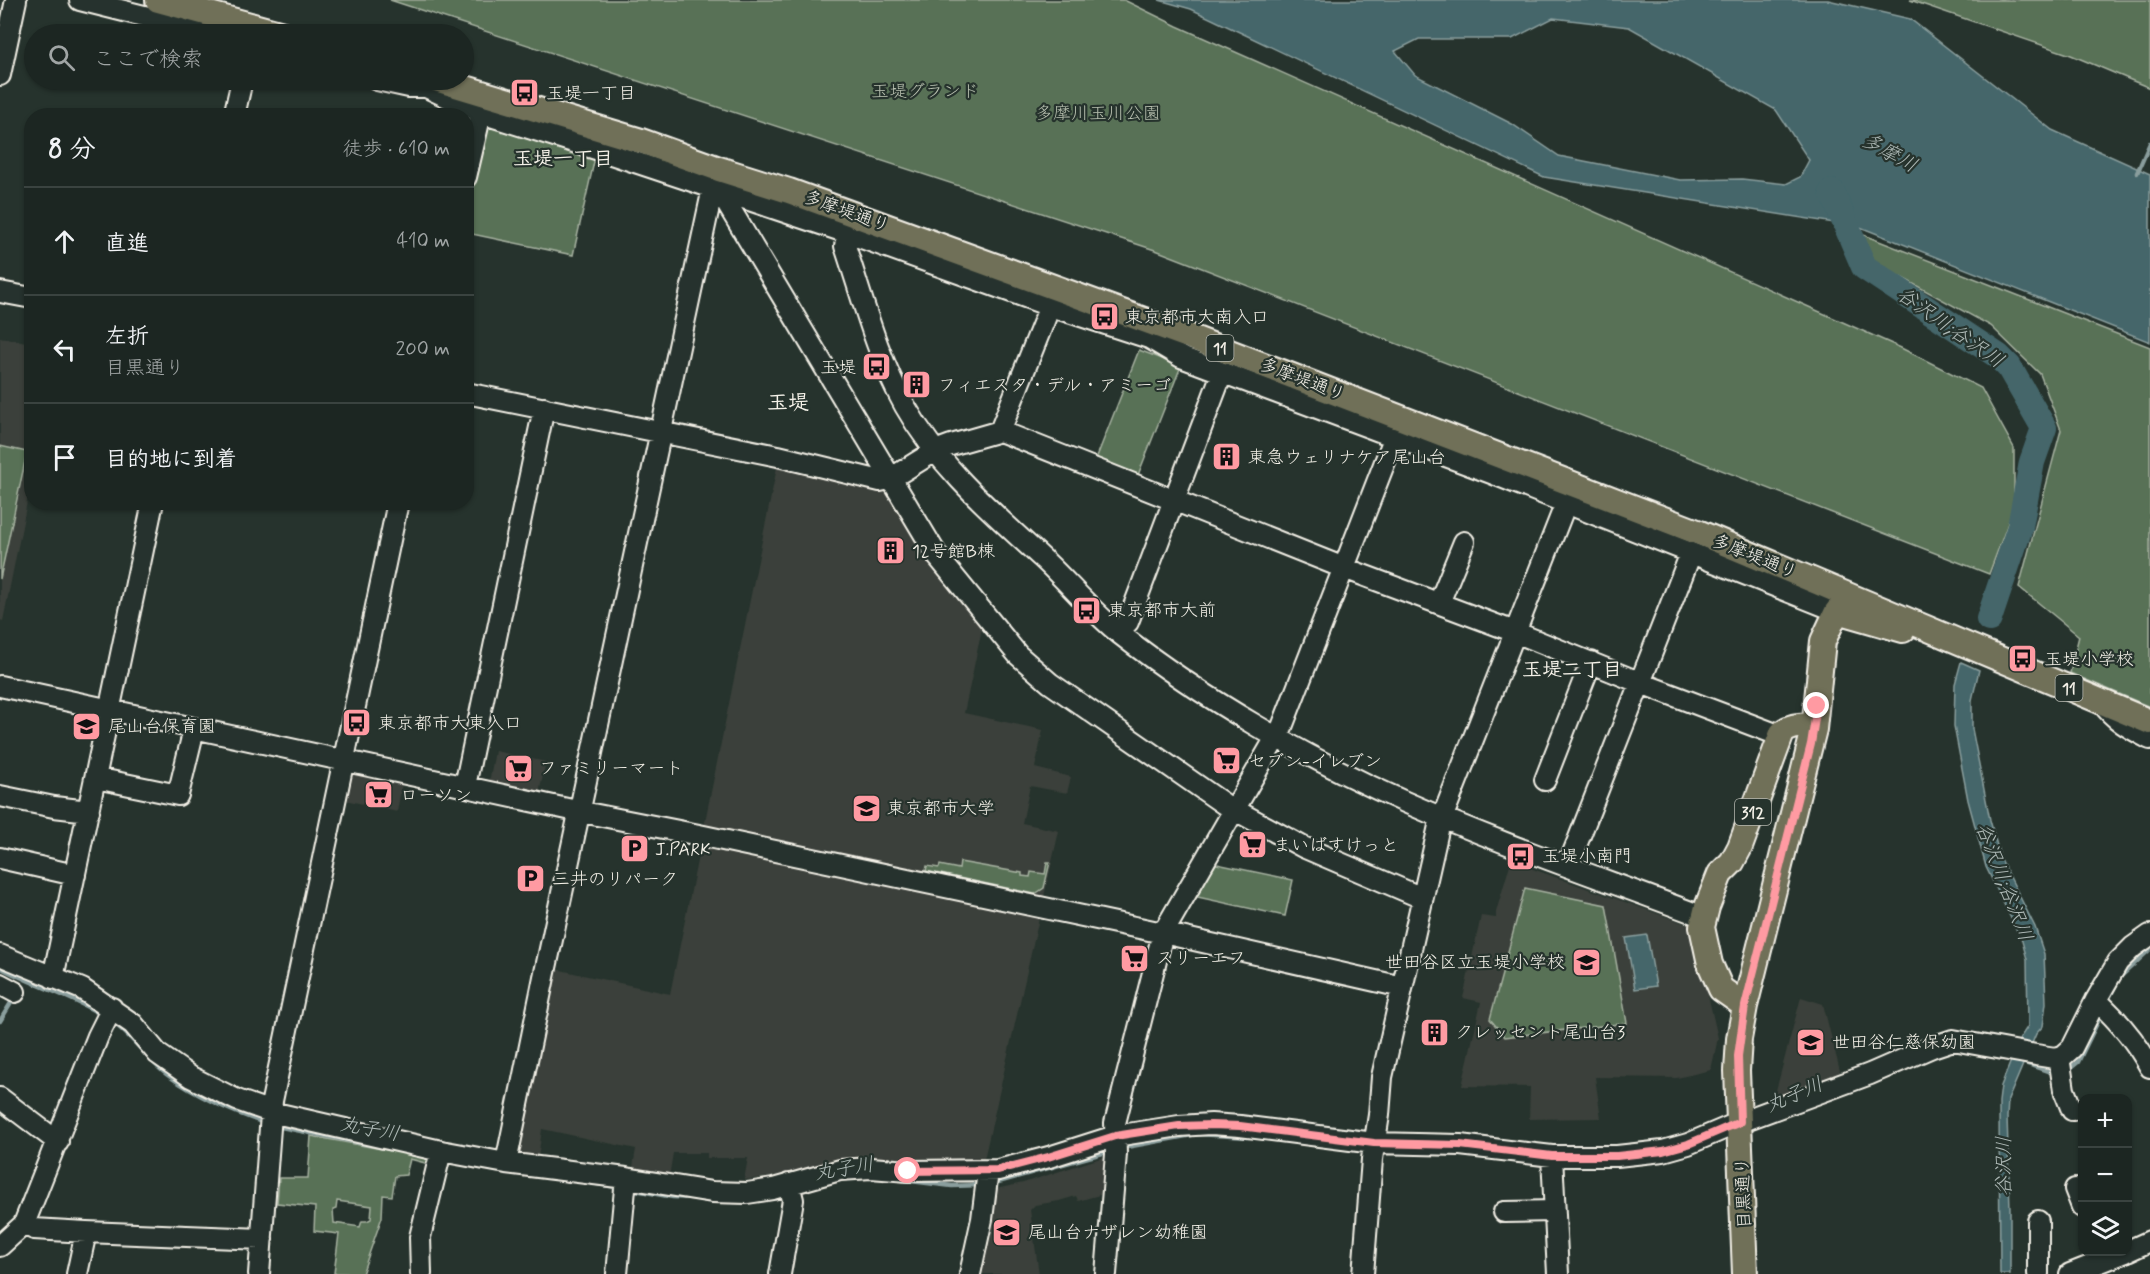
<!DOCTYPE html>
<html lang="ja">
<meta charset="utf-8">
<style>
:root{--surface:#1c2622;--page:#252e2a;--text:#f1f3f6;--muted:#a0a5a5;--line:#3a4340}
body{margin:0;font-family:Mynerve,"Klee One",sans-serif;background:var(--page);color:var(--text)}
.controls{position:absolute;right:18px;bottom:18px;display:grid;overflow:hidden;border-radius:12px;box-shadow:0 2px 4px #0004}
.controls button{width:54px;height:54px;display:grid;place-items:center;padding:0;border:0;border-bottom:2px solid var(--line);background:var(--surface);color:var(--text);font:30px sans-serif}
.stop{position:absolute;width:18px;height:18px;margin:-14px;border:4px solid #ff9aa2;border-radius:50%;background:#fff}
.stop.end{background:#ff9aa2;border-color:#fff;box-shadow:0 2px 6px #0008}
.list{margin:0;padding:0;list-style:none}
h2{display:flex;justify-content:space-between;align-items:center;height:78px;margin:0;padding:0 24px;font-size:26px}
h2 small{font-size:20px;font-weight:400;color:var(--muted)}
.list li{display:grid;grid-template-columns:39px 1fr auto;gap:18px;align-items:center;box-sizing:border-box;height:108px;padding:0 24px;border-top:2px solid var(--line)}
.list b{display:block;font-size:22px;white-space:nowrap}
.list p{margin:0;font-size:20px;white-space:nowrap;color:var(--muted)}
.list em{font-size:20px;font-style:normal;color:var(--muted)}
.icon{flex:none;width:33px;height:33px;fill:none;stroke:currentColor;stroke-width:2;stroke-linecap:round;stroke-linejoin:round}
.map{position:relative;flex:none;width:2150px;height:1274px;overflow:hidden}
.search{position:absolute;background:var(--surface);box-shadow:0 2px 4px #0004;left:24px;top:24px;width:450px;height:66px;display:flex;align-items:center;gap:15px;box-sizing:border-box;padding:0 21px;border-radius:33px;color:var(--muted);font-size:22px}
.panel{position:absolute;background:var(--surface);box-shadow:0 2px 4px #0004;left:24px;top:108px;width:450px;height:402px;border-radius:24px}
.map>svg:first-child{display:block}
.built{fill:#3a403a}
.green{fill:#587157;stroke:#a6b1a0;stroke-width:1.5;fill-rule:evenodd}
.water{fill:#44666b;stroke:#8a9e9d;stroke-width:1.5;fill-rule:evenodd}
.lines{fill:none;stroke-linecap:round;stroke-linejoin:round}
.stream{stroke:#8a9e9d;stroke-width:4.5}
.river{stroke:#44666b;stroke-width:26}
.minor-casing{stroke:#f4f1e8;stroke-width:24}
.major-casing{stroke:#f4f1e8;stroke-width:28}
.minor{stroke:#26332d;stroke-width:20}
.major{stroke:#706f59;stroke-width:24}
.route{stroke:#ff9aa2;stroke-width:8}
.labels{text-anchor:middle;stroke-width:4.5;stroke-linejoin:round;paint-order:stroke}
.shield{fill:#26332d;stroke:#b6b8b0;stroke-width:1.5}
.shield-label{font-size:16px;font-weight:bold;fill:#f4f1e8}
.park-label{font-size:18px;fill:#b6beae;stroke:#26332d}
.poi-label{font-size:18px;fill:#f4f1e8;stroke:#26332d;text-anchor:start}
.street-label{font-size:18px;fill:#f4f1e8;stroke:#26332d}
.water-label{font-size:20px;font-style:italic;fill:#aeb9b6;stroke:#26332d}
.neighbourhood-label{font-size:20px;font-weight:bold;fill:#f4f1e8;stroke:#26332d}
.quarter-label{font-size:21px;font-weight:bold;fill:#f4f1e8;stroke:#26332d}
</style>
<div class="map">
<svg width="2150" height="1274" viewBox="0 0 2150 1274">
<rect width="100%" height="100%" fill="#26332d"/>
<filter id="ink" filterUnits="userSpaceOnUse"><feTurbulence type="fractalNoise" baseFrequency=".0167" numOctaves="2"/><feDisplacementMap in="SourceGraphic" scale="12" xChannelSelector="R" yChannelSelector="G"/><feConvolveMatrix kernelMatrix="1 2 1 2 8 2 1 2 1" color-interpolation-filters="sRGB"/></filter>
<g filter="url(#ink)">
<path class="built" d="M 0,337 L 32,343 L 31,482 L 3,621 L 0,620 Z
M 778,462 L 890,490 L 897,510 L 932,563 L 983,624 L 964,713 L 1043,730 L 1035,768 L 1071,777 L 1067,793 L 1030,786 L 1022,823 L 1059,831 L 982,1168 L 904,1161 L 843,1158 L 771,1177 L 744,1180 L 748,1158 L 707,1158 L 707,1153 L 673,1153 L 669,1177 L 632,1173 L 636,1149 L 542,1129 L 538,1159 L 515,1156 L 551,968 L 670,994 Z
M 495,751 L 546,762 L 538,798 L 488,788 Z
M 347,771 L 402,783 L 397,812 L 341,799 Z
M 1511,861 L 1692,926 L 1718,1038 L 1711,1070 L 1677,1078 L 1595,1077 L 1601,1118 L 1529,1119 L 1530,1087 L 1462,1086 L 1481,1002 L 1463,998 L 1481,916 L 1496,918 L 1496,912 Z
M 1801,997 L 1823,1004 L 1841,1075 L 1774,1098 Z
M 1107,1156 L 1103,1194 L 1078,1201 L 1076,1196 L 1059,1201 L 1035,1205 L 1030,1210 L 1039,1274 L 976,1274 L 991,1190 L 1023,1183 Z"/>
<path class="green" d="M 390,0 L 1124,0 L 1177,26 L 1901,348 L 1981,388 L 2014,448 L 2014,507 L 1989,574 L 1158,251 Z
M 1910,0 L 2150,0 L 2150,88 L 2071,55 Z
M 491,121 L 596,153 L 573,255 L 467,233 L 467,216 L 485,125 Z
M 1861,234 L 2150,347 L 2150,707 L 2070,673 L 2079,636 L 2019,587 L 2061,430 L 2040,374 L 1991,326 L 1873,262 L 1858,239 Z
M 1139,350 L 1181,366 L 1138,475 L 1096,459 Z
M 0,446 L 27,452 L 0,579 Z
M 960,862 L 1022,873 L 1022,876 L 1030,877 L 1031,872 L 1045,874 L 1047,862 L 1050,862 L 1044,888 L 1035,894 L 926,871 L 927,866 L 939,868 L 940,865 L 959,869 Z
M 1212,863 L 1293,880 L 1285,916 L 1193,896 Z
M 1525,888 L 1606,905 L 1627,1023 L 1505,1037 L 1490,1019 Z
M 311,1136 L 436,1159 L 433,1165 L 410,1159 L 406,1175 L 395,1176 L 392,1196 L 383,1195 L 382,1217 L 362,1274 L 334,1273 L 339,1234 L 314,1231 L 315,1207 L 277,1203 L 279,1178 L 308,1178 ZM 337,1201 L 372,1206 L 371,1219 L 367,1221 L 362,1221 L 360,1227 L 334,1223 L 333,1210 L 336,1209 Z"/>
<path class="water" d="M 1159,0 L 1828,0 L 1910,19 L 2052,130 L 2150,174 L 2150,342 L 1860,227 L 1544,177 L 1191,9 ZM 1553,18 L 1629,27 L 1776,110 L 1809,160 L 1800,177 L 1786,184 L 1742,179 L 1680,180 L 1559,156 L 1512,124 L 1415,75 L 1395,51 L 1419,39 L 1512,39 Z
M 1961,662 L 1979,670 L 1972,700 L 1972,729 L 1990,820 L 2000,857 L 2035,927 L 2044,954 L 2046,1003 L 2043,1026 L 2036,1034 L 2008,1100 L 2007,1117 L 2010,1209 L 2010,1274 L 2000,1274 L 1999,1102 L 2001,1086 L 2020,1038 L 2028,1026 L 2027,959 L 2022,941 L 1986,867 L 1968,800 L 1954,726 L 1955,684 Z
M 1647,935 L 1656,986 L 1635,989 L 1626,938 Z"/>
<g class="lines">
<path class="stream" d="M 2137,173 L 2150,143
M 0,967 C 33,985 70,995 102,1015
M 2107,1002 L 2120,977 L 2150,949
M 0,1021 L 14,998
M 111,1021 C 133,1035 147,1061 169,1076 C 197,1096 232,1112 265,1123
M 2019,1061 L 2056,1074
M 2067,1071 L 2078,1062 L 2102,1013
M 276,1126 L 371,1145
M 1121,1148 L 1197,1134 L 1249,1137
M 902,1180 L 952,1186 L 980,1185
M 585,1182 L 622,1188
M 991,1184 L 1110,1151
M 630,1189 L 673,1197 L 693,1198"/>
<path class="river" d="M 1832,192 L 1864,267 L 1998,356 L 2009,367 L 2044,428 L 2032,462 L 2020,527 L 1989,619"/>
<defs>
<path id="minor" d="M 80,0 L 216,34
M 0,75 L 16,0
M 377,80 L 409,87 L 426,87
M 428,80 L 426,87 L 481,113 L 599,150 L 848,233 L 1050,306 L 1149,338
M 234,116 L 242,80
M 466,177 L 481,113
M 728,193 L 726,202 L 938,557 L 1018,655 L 1050,683 L 1224,804 L 1303,847 L 1422,898
M 848,233 L 845,246 C 863,300 877,356 905,406 C 940,468 991,511 1042,558 C 1068,582 1092,612 1120,634 C 1203,699 1308,759 1405,802 C 1503,845 1604,879 1704,917
M 0,292 L 32,298
M 1153,326 L 1149,338 L 1181,357 L 1491,473 L 1837,611
M 466,393 L 778,456 L 880,481 L 890,479 L 935,451 L 951,445 L 1000,431 L 1344,568 L 1515,632 L 1646,685 L 1781,736
M 1000,431 L 1050,306
M 1439,603 L 1464,542
M 1118,632 L 1128,622 L 1222,373
M 0,686 L 572,810 L 699,835 L 1163,933 L 1402,987
M 2102,703 C 2115,721 2131,729 2150,739
M 96,778 L 178,795 L 194,729
M 1545,780 L 1591,662
M 465,786 L 544,408
M 0,796 L 54,807 L 89,811
M 0,858 L 75,875
M 1568,866 L 1691,553
M 0,955 L 82,989 L 133,1024 L 158,1054 L 191,1077 L 237,1100 L 271,1112 L 441,1151 L 506,1163 L 626,1178 L 712,1192 L 747,1193 L 773,1189 L 840,1170 L 871,1168 L 908,1171 L 998,1170 L 1049,1157 L 1115,1136 L 1179,1126 L 1211,1124 L 1240,1126 L 1374,1143 L 1460,1145 L 1552,1156 L 1617,1156 L 1663,1151 L 1688,1144 L 1740,1122 L 1870,1074 L 1932,1047 L 1953,1040 L 2036,1055 L 2055,1058 L 2063,1056 L 2072,1048 L 2096,1000 L 2118,962 L 2133,947 L 2150,935
M 53,978 L 153,502
M 0,984 L 15,992
M 2096,1000 C 2118,1020 2136,1041 2150,1067
M 2059,1057 L 2064,1090 L 2072,1110
M 0,1098 L 58,1142
M 1552,1156 L 1558,1274
M 506,1163 L 544,977 L 713,188
M 2075,1189 L 2082,1207
M 1504,1212 L 1554,1211
M 2038,1221 L 2038,1274
M 24,1224 L 34,1229 L 86,1232 L 262,1239
M 0,1246 L 24,1224 L 98,1036 L 112,1008
M 2128,1251 L 2150,1241
M 77,1274 L 86,1232
M 259,1274 L 272,1101 L 398,502
M 421,1274 L 420,1237 L 441,1151
M 617,1274 L 626,1178
M 780,1274 L 793,1200 L 789,1184
M 970,1274 L 982,1219 L 988,1171
M 1106,1274 L 1116,1154 L 1115,1123 L 1163,933 L 1282,727 L 1395,436
M 1363,1274 L 1372,1159 L 1379,1115 L 1382,1077 L 1439,826 L 1566,503
M 2070,1274 L 2126,1252"/>
<path id="major" d="M 158,0 L 283,34
M 439,80 L 641,141 L 719,169 L 789,191 L 1188,336 L 1700,533 L 2150,722
M 1745,1006 L 1721,989 L 1710,964 L 1702,927 L 1707,907 L 1720,874 L 1732,862 L 1740,847 L 1782,733 C 1790,725 1804,725 1814,726
M 1745,1274 L 1737,1071 L 1739,1039 L 1745,1006 L 1814,729 L 1823,641 L 1837,611 L 1903,630"/>
</defs>
<use href="#minor" class="minor-casing"/>
<use href="#major" class="major-casing"/>
<use href="#minor" class="minor"/>
<use href="#major" class="major"/>
</g>
</g>
<g class="lines" filter="url(#ink)">
<path class="route" d="M 908,1171 L 998,1170 L 1048,1157 L 1115,1136 L 1179,1126 L 1211,1125 L 1240,1126 L 1374,1143 L 1460,1145 L 1552,1156 L 1617,1156 L 1663,1151 L 1688,1144 L 1740,1122 L 1738,1056 L 1745,1006 L 1811,744 L 1817,706"/>
</g>
<defs>
<symbol id="bus-square" viewBox="-11 -11 22 22"><rect x="-9" y="-9" width="18" height="18" rx="4" fill="#ff9aa2" stroke="#26332d"/><path d="M-5-6H5V4H4V6H2V4H-2V6H-4V4H-5ZM-3.5-4V0h7V-4ZM-3.5 1.2v1.5H-2V1.2ZM2 1.2v1.5H3.5V1.2Z" fill="#111"/></symbol>
<symbol id="building-square" viewBox="-11 -11 22 22"><rect x="-9" y="-9" width="18" height="18" rx="4" fill="#ff9aa2" stroke="#26332d"/><path d="M-4-6H4V6H1V3H-1V6H-4ZM-2.5-4.3h1.7v1.8h-1.7ZM.8-4.3h1.7v1.8H.8ZM-2.5-1h1.7V.8h-1.7ZM.8-1h1.7V.8H.8Z" fill="#111"/></symbol>
<symbol id="school-square" viewBox="-11 -11 22 22"><rect x="-9" y="-9" width="18" height="18" rx="4" fill="#ff9aa2" stroke="#26332d"/><path d="M0-5L7-2L0 1L-7-2ZM-4 1L0 2.5L4 1V4Q0 6-4 4Z" fill="#111"/></symbol>
<symbol id="supermarket-square" viewBox="-11 -11 22 22"><rect x="-9" y="-9" width="18" height="18" rx="4" fill="#ff9aa2" stroke="#26332d"/><path d="M-6-5.5h2.5l.6 2H6L4.5 2H-2.5L-4.4-4H-6ZM-1.5 3.2a1.3 1.3 0 1 0 .1 0ZM3 3.2a1.3 1.3 0 1 0 .1 0Z" fill="#111"/></symbol>
<symbol id="university-square" viewBox="-11 -11 22 22"><rect x="-9" y="-9" width="18" height="18" rx="4" fill="#ff9aa2" stroke="#26332d"/><path d="M0-5L7-2L0 1L-7-2ZM-4 1L0 2.5L4 1V4Q0 6-4 4Z" fill="#111"/></symbol>
<symbol id="parking-square" viewBox="-11 -11 22 22"><rect x="-9" y="-9" width="18" height="18" rx="4" fill="#ff9aa2" stroke="#26332d"/><path d="M-3.5-5.5H1a3.5 3.5 0 0 1 0 7H-1V5.5H-3.5ZM-1-3.4V-.6H.8a1.4 1.4 0 0 0 0-2.8Z" fill="#111"/></symbol>
</defs>
<g fill-rule="evenodd">
<use href="#bus-square" x="508" y="76" width="33" height="33"/>
<use href="#bus-square" x="1088" y="300" width="33" height="33"/>
<use href="#bus-square" x="860" y="350" width="33" height="33"/>
<use href="#building-square" x="900" y="368" width="33" height="33"/>
<use href="#building-square" x="1210" y="440" width="33" height="33"/>
<use href="#building-square" x="874" y="534" width="33" height="33"/>
<use href="#bus-square" x="1070" y="594" width="33" height="33"/>
<use href="#bus-square" x="2006" y="642" width="33" height="33"/>
<use href="#bus-square" x="340" y="706" width="33" height="33"/>
<use href="#school-square" x="70" y="710" width="33" height="33"/>
<use href="#supermarket-square" x="1210" y="744" width="33" height="33"/>
<use href="#supermarket-square" x="502" y="752" width="33" height="33"/>
<use href="#supermarket-square" x="362" y="778" width="33" height="33"/>
<use href="#university-square" x="850" y="792" width="33" height="33"/>
<use href="#supermarket-square" x="1236" y="828" width="33" height="33"/>
<use href="#parking-square" x="618" y="832" width="33" height="33"/>
<use href="#bus-square" x="1504" y="840" width="33" height="33"/>
<use href="#parking-square" x="514" y="862" width="33" height="33"/>
<use href="#supermarket-square" x="1118" y="942" width="33" height="33"/>
<use href="#school-square" x="1570" y="946" width="33" height="33"/>
<use href="#building-square" x="1418" y="1016" width="33" height="33"/>
<use href="#school-square" x="1794" y="1026" width="33" height="33"/>
<use href="#school-square" x="990" y="1216" width="33" height="33"/>
</g>
<g class="labels">
<g class="shield">
<rect x="1206.5" y="335" width="27" height="26" rx="4.5"/>
<rect x="2055.5" y="675" width="27" height="26" rx="4.5"/>
<rect x="1735" y="799" width="36" height="26" rx="4.5"/>
</g>
<g class="shield-label">
<text x="1220" y="354">11</text>
<text x="2069" y="694">11</text>
<text x="1753" y="818">312</text>
</g>
<g class="park-label">
<text x="925" y="97">玉堤グランド</text>
<text x="1098" y="119">多摩川玉川公園</text>
</g>
<g class="poi-label">
<text x="546" y="99">玉堤一丁目</text>
<text x="1125" y="323">東京都市大南入口</text>
<text x="856" y="373" text-anchor="end">玉堤</text>
<text x="938" y="391">フィエスタ・デル・アミーゴ</text>
<text x="1248" y="463">東急ウェリナケア尾山台</text>
<text x="912" y="557">12号館B棟</text>
<text x="1108" y="616">東京都市大前</text>
<text x="2044" y="665">玉堤小学校</text>
<text x="378" y="729">東京都市大東入口</text>
<text x="108" y="732">尾山台保育園</text>
<text x="1248" y="767">セブン-イレブン</text>
<text x="539" y="774">ファミリーマート</text>
<text x="400" y="801">ローソン</text>
<text x="887" y="814">東京都市大学</text>
<text x="1273" y="851">まいばすけっと</text>
<text x="655" y="855">J.PARK</text>
<text x="1542" y="862">玉堤小南門</text>
<text x="552" y="885">三井のリパーク</text>
<text x="1156" y="964">スリーエフ</text>
<text x="1565" y="968" text-anchor="end">世田谷区立玉堤小学校</text>
<text x="1455" y="1038">クレッセント尾山台3</text>
<text x="1832" y="1048">世田谷仁慈保幼園</text>
<text x="1028" y="1238">尾山台ナザレン幼稚園</text>
</g>
<g class="street-label">
<text transform="translate(847 211) rotate(20)" y="6">多摩堤通り</text>
<text transform="translate(1303 379) rotate(21)" y="6">多摩堤通り</text>
<text transform="translate(1755 556) rotate(22)" y="6">多摩堤通り</text>
<text transform="translate(1743 1193) rotate(-92)" y="6">目黒通り</text>
</g>
<g class="water-label">
<text transform="translate(1890 152) rotate(29)" y="7">多摩川</text>
<text transform="translate(1951 327) rotate(35)" y="7">谷沢川;谷沢川</text>
<text transform="translate(2005 882) rotate(69)" y="7">谷沢川;谷沢川</text>
<text transform="translate(1794 1094) rotate(-23)" y="7">丸子川</text>
<text transform="translate(370 1128) rotate(10)" y="7">丸子川</text>
<text transform="translate(2003 1166) rotate(-90)" y="7">谷沢川</text>
<text transform="translate(844 1168) rotate(-9)" y="7">丸子川</text>
</g>
<g class="neighbourhood-label">
<text x="563" y="165">玉堤一丁目</text>
<text x="1572" y="676">玉堤二丁目</text>
</g>
<g class="quarter-label">
<text x="788" y="409">玉堤</text>
</g>
</g>
</svg>
<div class="controls">
<button>+</button>
<button>−</button>
<button><svg class="icon" aria-label="layers" viewBox="0 0 24 24"><path d="M12 4l9 5-9 5-9-5zM3 14l9 5 9-5"/></svg></button>
</div>
<div class="stop" style="left:908px;top:1171px"></div>
<div class="stop end" style="left:1817px;top:706px"></div>
<div class="search"><svg class="icon" aria-label="search" viewBox="0 0 24 24"><circle cx="10" cy="10" r="6"/><path d="M15 15l6 6"/></svg>ここで検索</div>
<section class="panel">
<h2>8 分<small>徒歩 · 610 m</small></h2>
<ul class="list">
<li><svg class="icon" aria-label="ahead" viewBox="0 0 24 24"><path d="M12 20V5M6 11l6-6 6 6"/></svg><div><b>直進</b></div><em>410 m</em></li>
<li><svg class="icon" aria-label="left" viewBox="0 0 24 24"><path d="M17 20v-9H6M10 6l-5 5 5 5"/></svg><div><b>左折</b><p>目黒通り</p></div><em>200 m</em></li>
<li><svg class="icon" aria-label="arrive" viewBox="0 0 24 24"><path d="M6 21V4h12l-3 4 3 4H6"/></svg><div><b>目的地に到着</b></div></li>
</ul>
</section>
</div>
